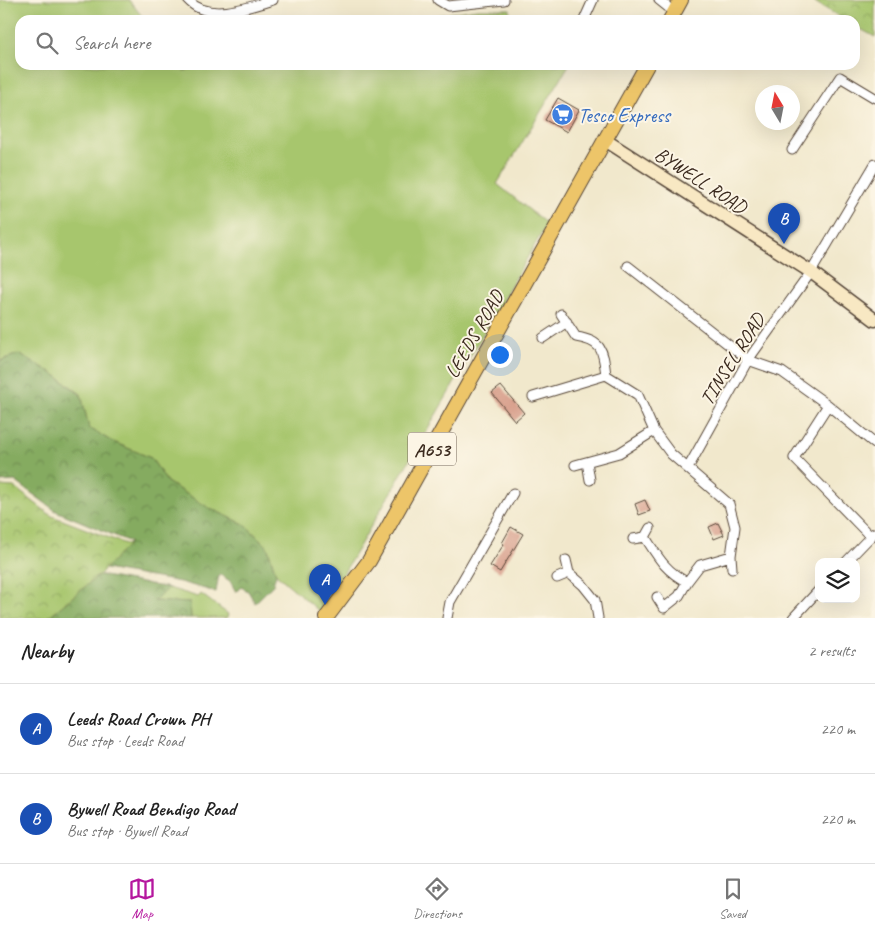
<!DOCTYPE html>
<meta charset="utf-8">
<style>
:root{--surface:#fff;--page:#f6f6f6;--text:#222;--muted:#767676;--line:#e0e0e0;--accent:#b5179e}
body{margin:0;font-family:Caveat,sans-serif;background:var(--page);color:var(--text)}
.controls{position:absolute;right:15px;bottom:15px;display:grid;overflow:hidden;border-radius:10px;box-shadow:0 5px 20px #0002}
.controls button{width:45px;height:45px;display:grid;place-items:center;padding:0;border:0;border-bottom:1px solid var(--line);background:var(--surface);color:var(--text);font:25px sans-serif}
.compass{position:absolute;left:755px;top:85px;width:45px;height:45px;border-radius:50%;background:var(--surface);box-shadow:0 5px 20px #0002;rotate:350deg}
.you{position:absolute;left:499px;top:354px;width:18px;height:18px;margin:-12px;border:4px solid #fff;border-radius:50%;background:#1a73e8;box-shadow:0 0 0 8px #1a73e833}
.badge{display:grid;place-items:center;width:32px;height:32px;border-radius:50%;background:var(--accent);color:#fff;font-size:16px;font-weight:700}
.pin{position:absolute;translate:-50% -41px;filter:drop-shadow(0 1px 2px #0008)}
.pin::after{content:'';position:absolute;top:26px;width:18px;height:15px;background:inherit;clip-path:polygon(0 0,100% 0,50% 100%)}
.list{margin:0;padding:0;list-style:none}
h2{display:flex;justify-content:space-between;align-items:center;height:65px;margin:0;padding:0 20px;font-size:21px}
h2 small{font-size:16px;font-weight:400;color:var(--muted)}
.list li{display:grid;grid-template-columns:32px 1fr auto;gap:15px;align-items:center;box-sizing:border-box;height:90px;padding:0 20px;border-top:1px solid var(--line)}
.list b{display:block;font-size:19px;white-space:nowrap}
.list p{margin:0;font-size:16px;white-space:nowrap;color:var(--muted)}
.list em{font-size:16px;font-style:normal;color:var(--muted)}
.icon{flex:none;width:28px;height:28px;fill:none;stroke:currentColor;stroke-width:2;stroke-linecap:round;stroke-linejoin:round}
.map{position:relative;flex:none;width:875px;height:618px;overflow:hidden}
.search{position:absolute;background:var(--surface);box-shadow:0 5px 20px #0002;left:15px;right:15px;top:15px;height:55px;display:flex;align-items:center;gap:12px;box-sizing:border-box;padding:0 18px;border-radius:15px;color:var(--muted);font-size:19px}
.sheet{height:245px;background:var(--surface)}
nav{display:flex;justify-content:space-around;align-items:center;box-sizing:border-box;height:70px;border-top:1px solid var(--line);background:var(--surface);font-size:14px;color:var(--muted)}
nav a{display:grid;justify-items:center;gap:2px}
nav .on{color:var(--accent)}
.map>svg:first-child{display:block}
.grass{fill:#a7c66d;stroke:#717846}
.forest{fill:url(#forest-crowns);stroke:#606a3f}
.park{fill:url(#park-crowns);stroke:#717846}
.building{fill:#d69a86}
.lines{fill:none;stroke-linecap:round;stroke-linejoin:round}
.street-casing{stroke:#564638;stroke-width:11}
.secondary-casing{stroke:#564638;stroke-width:15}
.primary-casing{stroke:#564638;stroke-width:16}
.street{stroke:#fff;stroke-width:9}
.secondary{stroke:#f8e8c3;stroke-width:12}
.primary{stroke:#edc569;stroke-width:14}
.labels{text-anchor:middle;stroke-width:4;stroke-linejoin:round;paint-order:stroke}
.shield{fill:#fcf5e5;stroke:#75675a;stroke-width:1}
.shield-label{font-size:19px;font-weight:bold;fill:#3b2a1e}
.shop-label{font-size:20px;fill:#366cbe;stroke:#fcf5e5;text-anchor:start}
.street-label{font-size:20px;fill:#3b2a1e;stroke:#fcf5e5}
</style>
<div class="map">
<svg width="875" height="618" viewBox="0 0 875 618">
<defs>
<pattern id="forest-crowns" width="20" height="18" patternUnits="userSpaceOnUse" patternTransform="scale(1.25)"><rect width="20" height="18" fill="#85ab60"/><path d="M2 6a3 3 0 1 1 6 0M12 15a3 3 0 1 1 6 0" fill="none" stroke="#6e8b4f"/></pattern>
<pattern id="park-crowns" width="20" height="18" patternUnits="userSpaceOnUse" patternTransform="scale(1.25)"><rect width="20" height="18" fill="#a7c66d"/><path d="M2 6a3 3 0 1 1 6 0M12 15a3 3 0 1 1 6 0" fill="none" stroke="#89a159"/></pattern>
</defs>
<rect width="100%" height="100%" fill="#fcf5e5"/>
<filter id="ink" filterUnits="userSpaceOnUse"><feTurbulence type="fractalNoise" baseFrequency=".02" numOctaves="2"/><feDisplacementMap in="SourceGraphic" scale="10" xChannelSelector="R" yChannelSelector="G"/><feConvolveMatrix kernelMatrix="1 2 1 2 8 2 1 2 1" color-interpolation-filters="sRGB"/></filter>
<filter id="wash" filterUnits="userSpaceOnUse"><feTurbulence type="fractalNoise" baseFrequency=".0096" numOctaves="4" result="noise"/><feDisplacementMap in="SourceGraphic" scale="20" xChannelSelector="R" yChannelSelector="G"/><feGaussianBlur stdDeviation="1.12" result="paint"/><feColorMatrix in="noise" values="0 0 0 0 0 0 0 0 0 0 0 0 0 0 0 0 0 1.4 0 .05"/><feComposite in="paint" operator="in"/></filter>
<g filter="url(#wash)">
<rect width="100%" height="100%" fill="#f1e8cc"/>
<path class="grass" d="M 0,0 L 129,0 L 145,20 L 20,20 L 20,65 L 180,65 L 184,71 L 205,65 L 569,65 L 497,184 L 547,224 L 342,576 L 319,611 L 276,574 L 267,546 L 244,524 L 209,508 L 167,482 L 151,458 L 111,441 L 89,428 L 81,394 L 51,372 L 18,354 L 0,361 Z
M 477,9 L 510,9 L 510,20 L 408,20 Z
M 169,588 L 198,597 L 201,594 L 228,614 L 227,618 L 191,618 L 190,603 L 153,601 Z"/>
<path class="forest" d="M 18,354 L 51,372 L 81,395 L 89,428 L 111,441 L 151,458 L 167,482 L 209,508 L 244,524 L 267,546 L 276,574 L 273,585 L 255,603 L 248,591 L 241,587 L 236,592 L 230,581 L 219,574 L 216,592 L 180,582 L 105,569 L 130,542 L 56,511 L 15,481 L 0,482 L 0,361 Z
M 99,575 L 169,588 L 154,601 L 190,603 L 191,618 L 47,618 Z"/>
<path class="park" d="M 814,0 L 875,0 L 875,37 L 855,26 L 855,20 L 845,20 L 813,1 Z
M 0,486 L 14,487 L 52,516 L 128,545 L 99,575 L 47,618 L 0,618 Z"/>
<g id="blocks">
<path class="building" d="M 558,98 L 579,110 L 567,132 L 545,120 Z
M 501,386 L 524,413 L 515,421 L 492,393 Z
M 645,500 L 650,511 L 639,515 L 635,504 Z
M 718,523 L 724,535 L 714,539 L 709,527 Z
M 511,527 L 523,534 L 500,572 L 490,566 L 504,544 L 502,543 Z"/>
</g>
</g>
<g filter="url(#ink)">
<use href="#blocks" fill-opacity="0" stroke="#564638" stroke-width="1"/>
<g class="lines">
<defs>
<path id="street" d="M 188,0 C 209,23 248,7 273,0
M 438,0 L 448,6 L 504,0
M 659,0 L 674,12
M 584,20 L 593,0
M 792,150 L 840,77 L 875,98
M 628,266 L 748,360 L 782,372 L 828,405 L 875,444
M 561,314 L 576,337 C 603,341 603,351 606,375 L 638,395 L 654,431 L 671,454 L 729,504 L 735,527 L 731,556 L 732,569
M 543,338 L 567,322
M 533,397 L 606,375
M 828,405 L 794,458 L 871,537
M 587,462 L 590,480
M 575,465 L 619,453 L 654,431
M 688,468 L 748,360 L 811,272 L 875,164
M 650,528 L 645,537 C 658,557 665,571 687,582 L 700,565 L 731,556
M 633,539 L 645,537
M 566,560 L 569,573 L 583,585 L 595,600 L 598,618
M 846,562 L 874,533
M 557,578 L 569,573
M 657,597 L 664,608 L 679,596 L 687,582
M 447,618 L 450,602 L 513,493
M 793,618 L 819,590"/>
<path id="secondary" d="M 605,140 L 811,272 L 875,320"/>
<path id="primary" d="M 670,20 L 681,0
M 326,618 L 369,561 L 647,65"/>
</defs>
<use href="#street" class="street-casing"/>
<use href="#secondary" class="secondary-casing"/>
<use href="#primary" class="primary-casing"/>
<use href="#street" class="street"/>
<use href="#secondary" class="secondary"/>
<use href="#primary" class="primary"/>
</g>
</g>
<defs>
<symbol id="supermarket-disc" viewBox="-11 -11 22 22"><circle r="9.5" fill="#3f7fe0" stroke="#fcf5e5"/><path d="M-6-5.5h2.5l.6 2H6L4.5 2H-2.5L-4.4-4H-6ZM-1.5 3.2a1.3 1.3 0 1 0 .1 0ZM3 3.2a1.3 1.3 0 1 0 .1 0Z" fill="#fff"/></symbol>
</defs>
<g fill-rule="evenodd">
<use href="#supermarket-disc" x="550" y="102" width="25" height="25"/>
</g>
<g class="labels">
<rect class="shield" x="408" y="432.5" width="48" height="33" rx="4"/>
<g class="shield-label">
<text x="432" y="456">A653</text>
</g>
<g class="shop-label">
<text x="578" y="122">Tesco Express</text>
</g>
<g class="street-label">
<text transform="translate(701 180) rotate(33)" y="7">BYWELL ROAD</text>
<text transform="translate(474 334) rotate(-60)" y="7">LEEDS ROAD</text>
<text transform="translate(732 359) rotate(-58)" y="7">TINSEL ROAD</text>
</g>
</g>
</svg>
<div class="controls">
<button><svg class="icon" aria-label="layers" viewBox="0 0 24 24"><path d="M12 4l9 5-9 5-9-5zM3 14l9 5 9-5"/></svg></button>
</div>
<svg class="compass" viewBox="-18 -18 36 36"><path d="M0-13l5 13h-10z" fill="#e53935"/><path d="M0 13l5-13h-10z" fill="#767676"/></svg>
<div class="you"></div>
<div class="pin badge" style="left:325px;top:605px;background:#1a4fb4">A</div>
<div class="pin badge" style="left:784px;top:244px;background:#1a4fb4">B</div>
<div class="search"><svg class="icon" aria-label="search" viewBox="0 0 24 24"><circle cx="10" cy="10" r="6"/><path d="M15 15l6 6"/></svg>Search here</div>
</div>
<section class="sheet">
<h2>Nearby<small>2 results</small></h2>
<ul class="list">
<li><span class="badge" style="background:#1a4fb4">A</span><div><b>Leeds Road Crown PH</b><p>Bus stop · Leeds Road</p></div><em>220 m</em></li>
<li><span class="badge" style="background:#1a4fb4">B</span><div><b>Bywell Road Bendigo Road</b><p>Bus stop · Bywell Road</p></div><em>220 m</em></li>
</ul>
</section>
<nav>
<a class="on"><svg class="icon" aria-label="map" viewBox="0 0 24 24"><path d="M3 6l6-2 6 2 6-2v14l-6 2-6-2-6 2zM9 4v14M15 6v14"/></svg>Map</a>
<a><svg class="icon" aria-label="directions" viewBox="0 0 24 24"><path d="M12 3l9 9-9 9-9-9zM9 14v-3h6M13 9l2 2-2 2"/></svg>Directions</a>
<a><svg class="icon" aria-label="saved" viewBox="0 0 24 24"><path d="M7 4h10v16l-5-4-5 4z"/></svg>Saved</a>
</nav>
